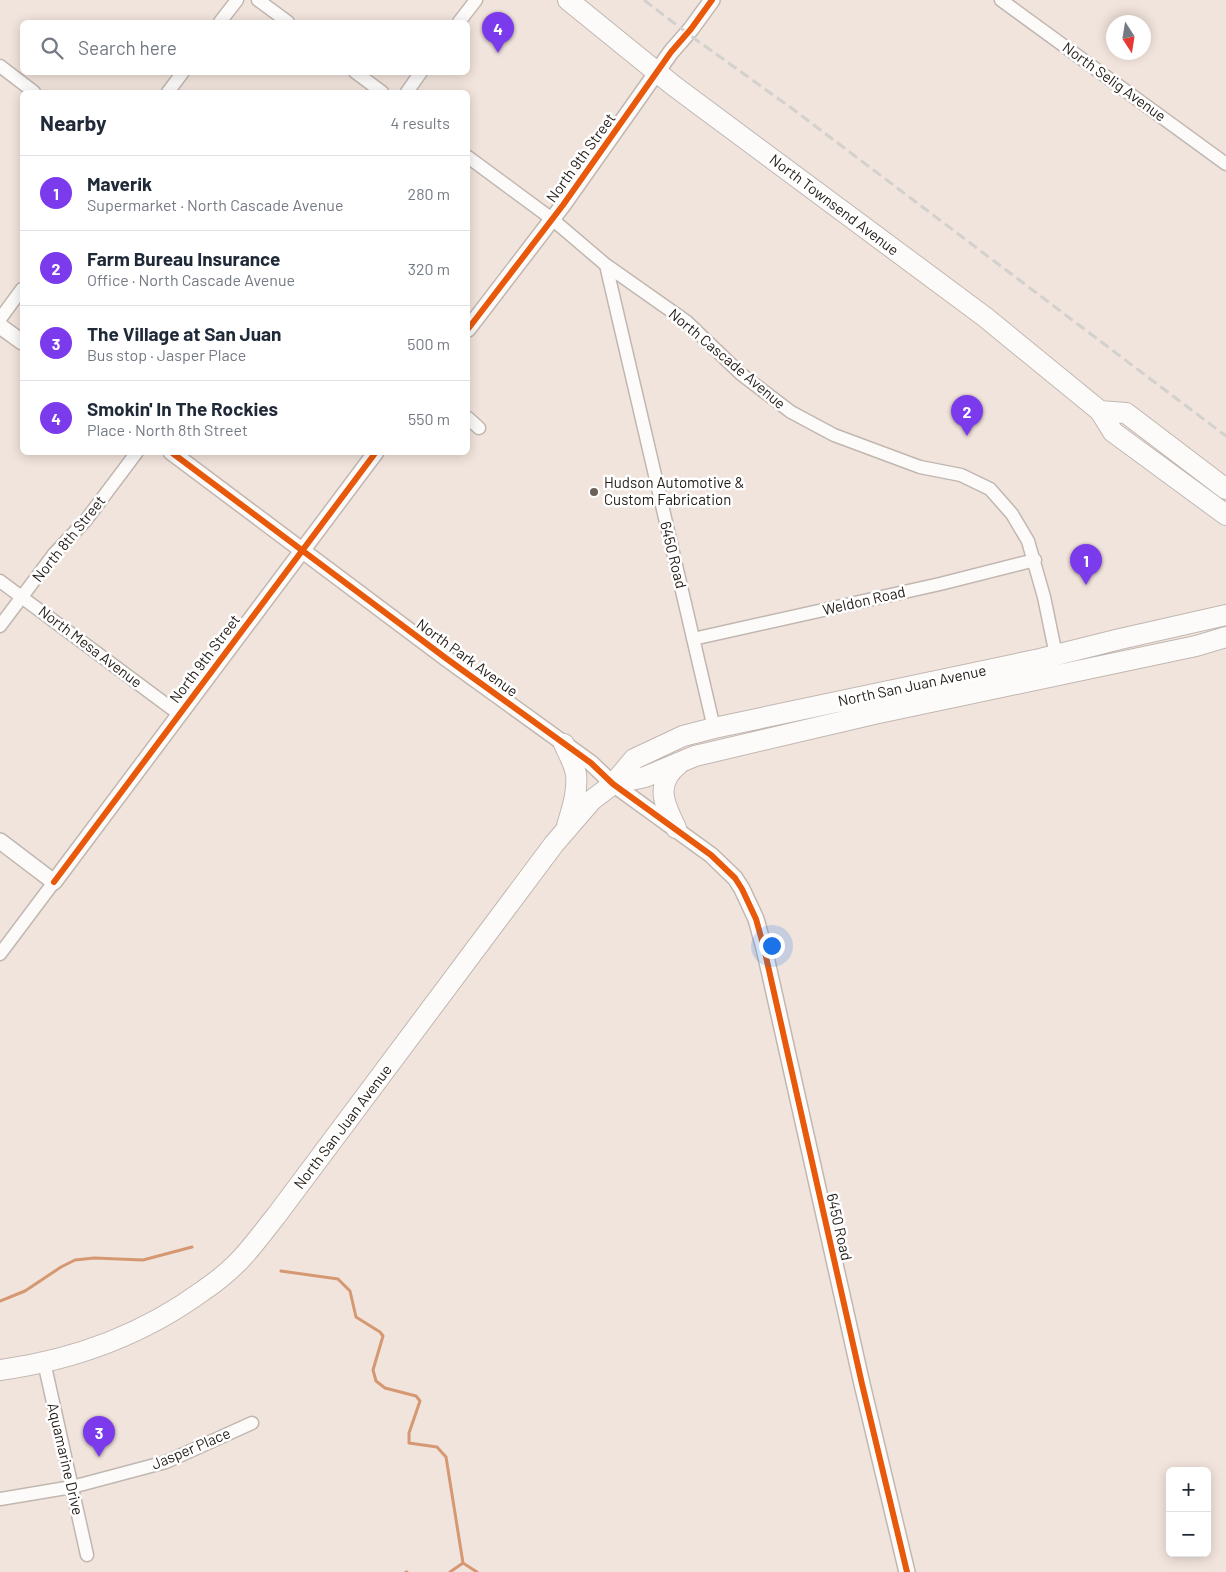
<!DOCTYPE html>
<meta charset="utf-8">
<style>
:root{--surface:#fff;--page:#f6f6f7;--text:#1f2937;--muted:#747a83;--line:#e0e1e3;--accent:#7c3aed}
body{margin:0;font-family:Barlow,sans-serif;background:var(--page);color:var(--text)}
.controls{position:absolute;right:15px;bottom:15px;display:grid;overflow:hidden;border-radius:8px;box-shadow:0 2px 12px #0003}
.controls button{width:45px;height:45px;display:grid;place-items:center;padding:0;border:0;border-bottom:1px solid var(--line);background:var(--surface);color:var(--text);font:25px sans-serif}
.compass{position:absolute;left:1106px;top:15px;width:45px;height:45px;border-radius:50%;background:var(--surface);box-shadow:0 2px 12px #0003;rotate:168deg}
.you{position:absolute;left:771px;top:945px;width:18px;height:18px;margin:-12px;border:4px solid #fff;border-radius:50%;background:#1a73e8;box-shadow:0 0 0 8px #1a73e833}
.badge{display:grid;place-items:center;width:32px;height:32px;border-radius:50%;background:var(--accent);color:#fff;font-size:16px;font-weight:700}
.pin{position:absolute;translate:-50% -41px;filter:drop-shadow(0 1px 2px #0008)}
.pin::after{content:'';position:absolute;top:26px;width:18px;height:15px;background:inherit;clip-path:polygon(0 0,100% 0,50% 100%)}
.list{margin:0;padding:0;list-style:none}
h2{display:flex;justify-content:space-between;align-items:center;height:65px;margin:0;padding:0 20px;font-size:21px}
h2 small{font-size:16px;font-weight:400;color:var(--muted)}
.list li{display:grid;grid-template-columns:32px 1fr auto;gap:15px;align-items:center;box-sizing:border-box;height:75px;padding:0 20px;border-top:1px solid var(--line)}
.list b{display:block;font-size:19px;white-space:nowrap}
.list p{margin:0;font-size:16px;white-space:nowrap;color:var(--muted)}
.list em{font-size:16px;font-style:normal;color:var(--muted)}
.icon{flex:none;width:28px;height:28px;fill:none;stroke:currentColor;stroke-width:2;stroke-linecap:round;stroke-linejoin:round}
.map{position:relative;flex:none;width:1226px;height:1572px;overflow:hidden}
.search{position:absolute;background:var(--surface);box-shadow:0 2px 12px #0003;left:20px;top:20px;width:450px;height:55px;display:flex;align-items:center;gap:12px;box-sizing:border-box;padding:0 18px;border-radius:8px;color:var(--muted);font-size:19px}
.panel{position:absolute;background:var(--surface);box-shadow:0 2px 12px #0003;left:20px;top:90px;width:450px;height:365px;border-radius:8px}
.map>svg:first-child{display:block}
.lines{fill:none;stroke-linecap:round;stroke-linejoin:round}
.stream{stroke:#d69872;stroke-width:3}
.minor-casing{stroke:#c1b7b1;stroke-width:15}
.tertiary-casing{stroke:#c1b7b1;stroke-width:18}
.trunk-casing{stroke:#c1b7b1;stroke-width:22}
.minor{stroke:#fdfbfa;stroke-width:12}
.tertiary{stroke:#fdfbfa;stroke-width:15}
.trunk{stroke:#fdfbfa;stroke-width:20}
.rail{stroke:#d3d0cd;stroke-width:3;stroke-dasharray:10 5;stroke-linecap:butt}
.cycleway-casing{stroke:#fff;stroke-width:9}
.cycleway{stroke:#e8590c;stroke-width:6}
.poi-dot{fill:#6b615b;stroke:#fff;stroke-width:2}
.labels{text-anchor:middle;stroke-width:5;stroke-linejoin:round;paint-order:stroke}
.street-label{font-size:15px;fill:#231b16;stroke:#fff}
.poi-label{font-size:15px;fill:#231b16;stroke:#fff;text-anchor:start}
</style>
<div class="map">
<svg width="1226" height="1572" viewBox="0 0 1226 1572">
<rect width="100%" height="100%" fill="#f1e4dc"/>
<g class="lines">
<path class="stream" d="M 281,1271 L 338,1279 L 350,1291 L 356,1317 L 380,1332 L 383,1336 L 373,1370 L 376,1381 L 385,1388 L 416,1396 L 420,1401 L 409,1433 L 409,1443 L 437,1447 L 446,1457 L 463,1563 L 477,1572
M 0,1301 L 25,1291 L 61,1267 L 75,1260 L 94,1258 L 143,1260 L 192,1247
M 406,1572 L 407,1572
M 450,1572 L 463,1563"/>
<defs>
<path id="minor" d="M 258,0 L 288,22
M 1001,0 L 1226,164
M 220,22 L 237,0
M 459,22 L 476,0
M 0,66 L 34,92
M 355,72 L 382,92
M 168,92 L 183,72
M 407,92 L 421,72
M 468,157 L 552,219 L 606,265 L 687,322 L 741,374 L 791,412 L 834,435 L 920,467 L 961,475 L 990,489 L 1012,514 L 1028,541 L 1044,597 L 1056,655
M 606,265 L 714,728
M 0,319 L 22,289
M 468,418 L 479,428
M 0,581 L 179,714
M 0,626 L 54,554 L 86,520 L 137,452
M 693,639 L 940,584 L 1035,560
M 0,954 L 54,882
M 44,1362 L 87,1555
M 0,1499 L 72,1487 L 166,1462 L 252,1423"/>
<path id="tertiary" d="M 0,326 L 22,342
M 468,329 L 563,205 L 671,52 L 691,29 L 712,0
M 171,452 L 447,659 L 591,763 L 613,784 L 711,855 L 735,878 L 742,889 L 756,919 L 764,948 L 862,1384 L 907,1572
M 0,841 L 54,882 L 376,452"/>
<path id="trunk" d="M 568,0 L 674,86 L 985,317 L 1100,411 L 1113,432 L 1226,515
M 1100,411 L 1126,413 L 1226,489
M 564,744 C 568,753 574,763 576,774 C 578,791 572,809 567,826
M 613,784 L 645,777 L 695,756 L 874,714 L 1196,646 L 1226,637
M 676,828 C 664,804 654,783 679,764
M 0,1370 C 74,1360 144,1334 204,1290 C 216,1282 227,1273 237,1263 C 251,1249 263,1232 276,1216 L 554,844 L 592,800 L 613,784 L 634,759 L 683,736 L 714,728 L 1040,659 L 1120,639 L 1226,615"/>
</defs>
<use href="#minor" class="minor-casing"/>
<use href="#tertiary" class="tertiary-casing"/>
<use href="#trunk" class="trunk-casing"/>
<use href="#minor" class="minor"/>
<use href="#tertiary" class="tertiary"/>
<use href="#trunk" class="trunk"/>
<path class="rail" d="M 644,0 L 695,39 L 790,107 L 1226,436"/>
<defs>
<path id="cycleway" d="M 468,329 L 563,205 L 671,52 L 691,29 L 712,0
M 171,452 L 447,659 L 591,763 L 613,784 L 711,855 L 735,878 L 742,889 L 756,919 L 764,948 L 862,1384 L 907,1572
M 54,882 L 376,452"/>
</defs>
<use href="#cycleway" class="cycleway-casing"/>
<use href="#cycleway" class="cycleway"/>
</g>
<circle class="poi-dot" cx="594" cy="492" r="5"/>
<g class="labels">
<g class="street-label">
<text transform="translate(1114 82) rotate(36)" y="5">North Selig Avenue</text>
<text transform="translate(581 158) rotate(-54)" y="5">North 9th Street</text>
<text transform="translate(834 205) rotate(37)" y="5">North Townsend Avenue</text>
<text transform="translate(727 359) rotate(40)" y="5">North Cascade Avenue</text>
<text transform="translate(69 539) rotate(-51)" y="5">North 8th Street</text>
<text transform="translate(673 555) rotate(76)" y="5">6450 Road</text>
<text transform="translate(864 601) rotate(-13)" y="5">Weldon Road</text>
<text transform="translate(90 647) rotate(37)" y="5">North Mesa Avenue</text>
<text transform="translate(467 658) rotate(36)" y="5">North Park Avenue</text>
<text transform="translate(205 659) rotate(-53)" y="5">North 9th Street</text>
<text transform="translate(912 686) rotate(-12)" y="5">North San Juan Avenue</text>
<text transform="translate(343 1127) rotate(-53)" y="5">North San Juan Avenue</text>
<text transform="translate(839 1227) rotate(77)" y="5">6450 Road</text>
<text transform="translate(191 1449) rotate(-23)" y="5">Jasper Place</text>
<text transform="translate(65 1459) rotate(77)" y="5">Aquamarine Drive</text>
</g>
<g class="poi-label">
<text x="604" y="488">Hudson Automotive &amp;<tspan x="604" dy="17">Custom Fabrication</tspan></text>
</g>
</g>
</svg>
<div class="controls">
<button>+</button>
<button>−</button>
</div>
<svg class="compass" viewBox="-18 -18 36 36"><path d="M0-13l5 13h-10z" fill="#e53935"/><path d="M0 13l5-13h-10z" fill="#747a83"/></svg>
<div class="you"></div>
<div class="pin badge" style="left:1086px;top:585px">1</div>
<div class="pin badge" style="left:967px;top:436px">2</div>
<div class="pin badge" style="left:99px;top:1457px">3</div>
<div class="pin badge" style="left:498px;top:53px">4</div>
<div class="search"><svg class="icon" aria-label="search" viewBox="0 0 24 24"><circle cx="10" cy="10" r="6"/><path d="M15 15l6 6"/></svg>Search here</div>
<section class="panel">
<h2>Nearby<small>4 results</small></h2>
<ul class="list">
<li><span class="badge">1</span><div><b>Maverik</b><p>Supermarket · North Cascade Avenue</p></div><em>280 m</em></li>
<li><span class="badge">2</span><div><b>Farm Bureau Insurance</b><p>Office · North Cascade Avenue</p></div><em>320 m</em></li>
<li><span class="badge">3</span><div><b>The Village at San Juan</b><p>Bus stop · Jasper Place</p></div><em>500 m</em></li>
<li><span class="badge">4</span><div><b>Smokin' In The Rockies</b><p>Place · North 8th Street</p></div><em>550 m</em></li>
</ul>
</section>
</div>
